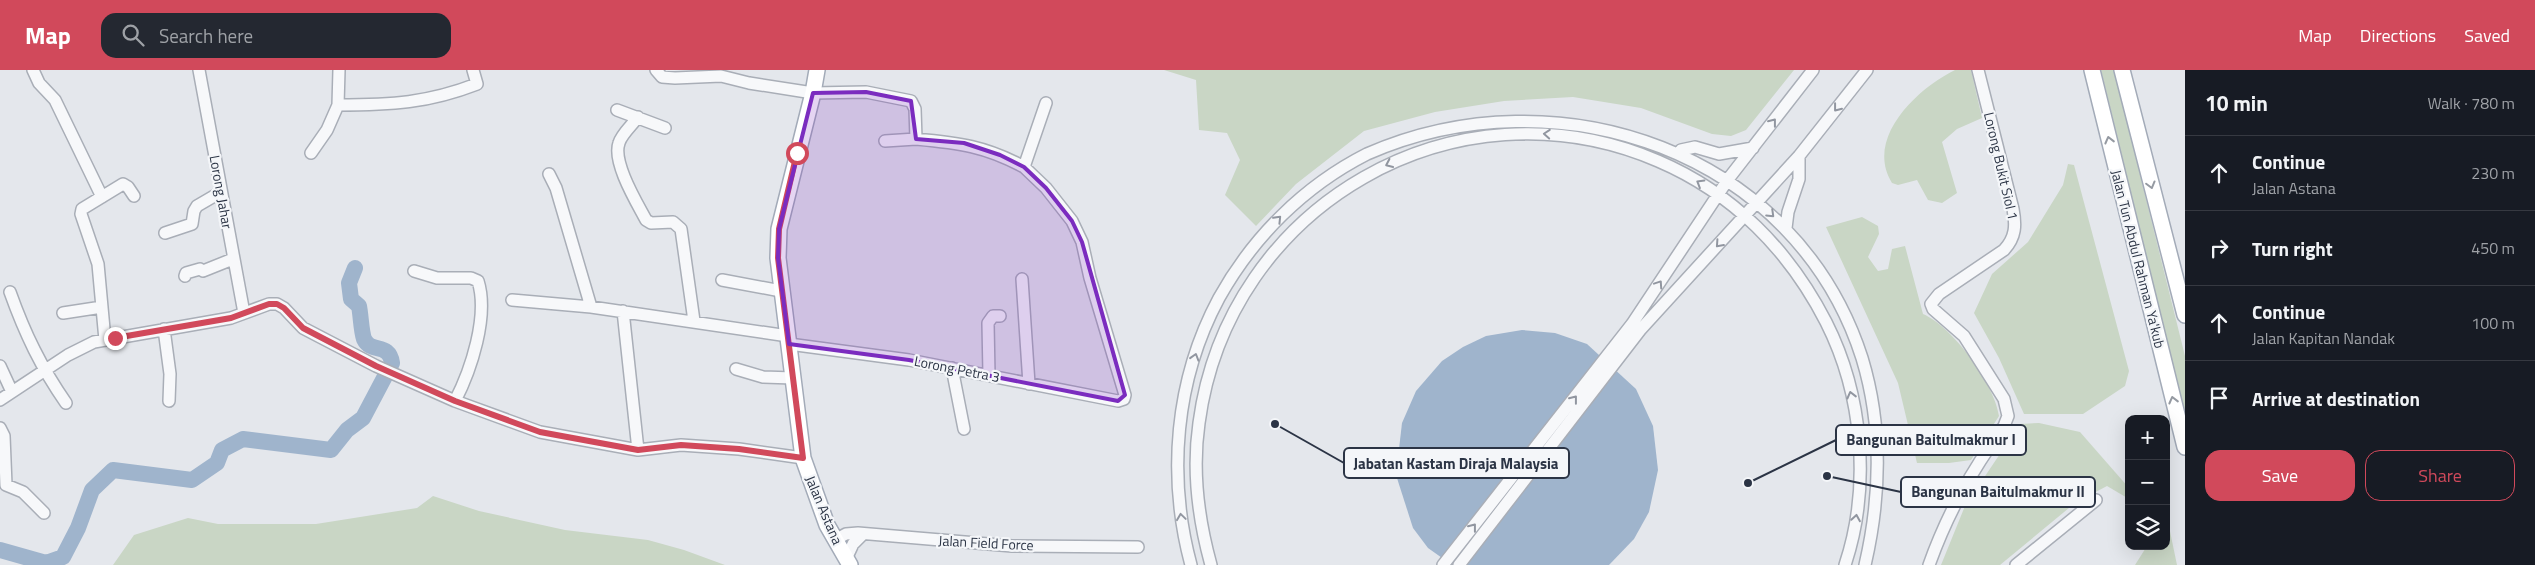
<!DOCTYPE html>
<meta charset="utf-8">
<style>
:root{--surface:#171b24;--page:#242831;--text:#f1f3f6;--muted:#9ea1a6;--line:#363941;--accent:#d1495b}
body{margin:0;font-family:"Titillium Web",sans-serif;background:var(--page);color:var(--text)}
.controls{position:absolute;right:15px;bottom:15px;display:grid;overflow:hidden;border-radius:10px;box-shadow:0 5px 20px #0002}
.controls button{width:45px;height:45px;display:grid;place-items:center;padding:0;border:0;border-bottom:1px solid var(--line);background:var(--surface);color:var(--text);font:25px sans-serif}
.stop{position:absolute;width:15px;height:15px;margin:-11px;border:4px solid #d1495b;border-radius:50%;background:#fff}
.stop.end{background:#d1495b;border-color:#fff;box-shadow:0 1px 5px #0008}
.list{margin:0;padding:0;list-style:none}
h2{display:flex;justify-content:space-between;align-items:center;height:65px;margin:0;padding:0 20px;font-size:21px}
h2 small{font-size:16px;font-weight:400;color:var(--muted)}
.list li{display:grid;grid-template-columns:32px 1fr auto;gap:15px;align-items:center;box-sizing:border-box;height:75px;padding:0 20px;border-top:1px solid var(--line)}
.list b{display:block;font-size:19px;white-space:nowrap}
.list p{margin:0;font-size:16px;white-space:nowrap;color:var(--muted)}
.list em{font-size:16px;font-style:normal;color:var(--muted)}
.actions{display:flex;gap:10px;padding:15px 20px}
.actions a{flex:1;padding:11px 0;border:1px solid var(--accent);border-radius:15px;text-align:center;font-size:18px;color:var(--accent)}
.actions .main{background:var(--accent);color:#fff}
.icon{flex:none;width:28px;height:28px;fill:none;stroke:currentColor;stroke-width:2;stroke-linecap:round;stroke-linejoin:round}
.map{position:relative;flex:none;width:2185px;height:495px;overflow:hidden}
header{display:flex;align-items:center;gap:30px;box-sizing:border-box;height:70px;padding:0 25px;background:var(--accent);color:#fff}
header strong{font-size:24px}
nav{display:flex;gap:28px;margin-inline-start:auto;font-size:18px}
.search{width:350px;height:45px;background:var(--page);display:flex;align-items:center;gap:12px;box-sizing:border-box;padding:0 18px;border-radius:15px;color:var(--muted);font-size:19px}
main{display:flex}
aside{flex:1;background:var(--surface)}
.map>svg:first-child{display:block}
.green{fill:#c9d6c5}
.water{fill:#9fb4cc}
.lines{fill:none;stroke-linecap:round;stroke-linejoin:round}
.river{stroke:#9fb4cc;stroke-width:16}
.minor-casing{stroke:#a9aeb7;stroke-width:14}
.major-casing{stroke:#a3abb8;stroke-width:18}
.minor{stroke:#f7f8fa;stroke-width:11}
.major{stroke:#fff;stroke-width:15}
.oneway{stroke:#9196a0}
.oneway2{stroke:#959aa2}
.route{stroke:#d1495b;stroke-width:6}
.marked{fill:#7b2cbf;fill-opacity:0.2;stroke:#7b2cbf;stroke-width:4;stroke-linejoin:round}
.labels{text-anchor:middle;stroke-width:4.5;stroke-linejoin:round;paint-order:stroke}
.street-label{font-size:14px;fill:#2b3445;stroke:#f4f6f9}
.leader{fill:none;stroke:#2b3445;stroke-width:2}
.callout-dot{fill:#2b3445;stroke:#f4f6f9;stroke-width:2}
.callout{fill:#f4f6f9;stroke:#2b3445;stroke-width:2}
.callout-label{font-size:15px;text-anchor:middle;font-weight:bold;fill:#2b3445}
</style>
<header>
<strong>Map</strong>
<div class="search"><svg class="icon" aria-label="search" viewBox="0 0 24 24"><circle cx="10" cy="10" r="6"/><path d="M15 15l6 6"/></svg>Search here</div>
<nav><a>Map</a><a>Directions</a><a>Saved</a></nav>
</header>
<main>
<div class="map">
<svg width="2185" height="495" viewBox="0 0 2185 495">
<rect width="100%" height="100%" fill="#e4e7ec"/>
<path class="green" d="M 1164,0 L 1794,0 L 1746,60 L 1731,66 L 1712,64 L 1641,38 L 1573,27 L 1504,31 L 1435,42 L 1364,61 L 1296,114 L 1256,156 L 1225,125 L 1240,90 L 1227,63 L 1199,60 L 1196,10 Z
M 1955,0 L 1971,0 L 1982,48 L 1957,59 L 1942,72 L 1957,123 L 1942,133 L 1928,130 L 1917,110 L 1898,115 L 1892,113 C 1864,68 1918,18 1955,0 Z
M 2101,0 L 2114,0 L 2185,286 L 2185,344 Z
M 2068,94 L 2074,95 L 2129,301 L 2125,316 L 2083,344 L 2024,344 L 1999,288 L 1974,243 L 1992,204 L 2028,172 L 2063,115 Z
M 1862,147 L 1878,156 L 1879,164 L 1868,187 L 1878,201 L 1888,199 L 1892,179 L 1905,176 L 1923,244 C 1953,257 1995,315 1999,346 L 1971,390 L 1949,393 L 1917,393 L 1898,313 L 1826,157 Z
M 2039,353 L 2080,362 L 2129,418 L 2129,429 L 2107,416 L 2075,433 L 2000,495 L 1941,495 L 1965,436 L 2020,354 Z
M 433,426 L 479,441 L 565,460 L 648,470 L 684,480 L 725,495 L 113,495 L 134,465 L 188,448 L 218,454 L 316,454 L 417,438 Z
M 2166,442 L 2177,495 L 2135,495 L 2147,476 L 2166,476 Z"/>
<path class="water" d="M 1522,260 L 1555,263 L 1587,274 L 1636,319 L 1653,356 L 1658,400 L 1649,442 L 1634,469 L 1609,495 L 1452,495 L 1428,478 L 1413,458 L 1396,405 L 1402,353 L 1416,321 L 1442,291 L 1463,277 L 1486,266 Z"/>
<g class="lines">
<path class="river" d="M 0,480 L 46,493 L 63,487 L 78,458 L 92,420 L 113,400 L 192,410 L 217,393 L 222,380 L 243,369 L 331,380 L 347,360 L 363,348 L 392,293 C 389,272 371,284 364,269 C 361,260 361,246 359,236 L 351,229 L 349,213 L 355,198"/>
<defs>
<path id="minor" d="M 33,0 L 39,13 L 55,30 L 102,127
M 199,0 L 244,243
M 656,0 L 662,7 L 675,8 L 721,6 L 749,13 L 813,23 L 866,22 L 911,31 L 915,39 L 916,69 C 959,73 985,76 1024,97 L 1046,33
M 338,35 C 391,35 428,33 477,14 L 473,0
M 617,40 L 665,58
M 638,47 C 632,55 621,65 619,73 C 612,92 637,133 646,150 L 651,153 L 673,152 L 681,159 L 694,251
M 885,71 L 916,69
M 1681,80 L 1695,77 L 1719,84 L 1753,78
M 311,83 L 327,60 L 338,35 L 339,0
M 549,104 L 556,118 L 591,237
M 1786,158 L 1788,142 L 1799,109 L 1799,86
M 165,163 L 192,154 L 194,141 L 197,136 L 221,122
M 414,201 L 437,208 L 471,208 L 478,211 C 489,246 471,300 455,331
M 185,206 L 186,203 L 200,199 L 203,201 L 233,189
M 1022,209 L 1029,314
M 722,210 L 781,221
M 10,222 C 25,264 41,297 66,333
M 512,230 L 591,237 L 788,266
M 623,241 L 638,380
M 63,243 L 102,237
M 164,259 L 170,304 L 169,331
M 105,270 L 98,194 L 81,144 L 82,139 L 123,114 L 128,117 L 134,126
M 789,274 L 909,290 L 1118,331 L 1124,329 L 1125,325 L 1090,208 L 1082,172 L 1072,151 L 1046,118 L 1024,97
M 0,296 L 12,322
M 952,298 L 964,359
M 736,299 L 763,307 L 793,308
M 989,305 L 988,253 L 993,246 L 1000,246
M 0,330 L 68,285 L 94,272 L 231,248 L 269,234 L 277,234 L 284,238 L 303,258 L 376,296 L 455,331 L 540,362 L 638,380 L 681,375 L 739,379 L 803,388
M 0,358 L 4,366 L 6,415 L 23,422 L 44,443
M 835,470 L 846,464 L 858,463 L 1012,476 L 1138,477
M 846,489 L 853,474 L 863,464
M 1191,495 C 1167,406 1175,310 1219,228 C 1253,167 1304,116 1367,84 C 1558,0 1796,82 1862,288 C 1883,357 1881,426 1865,495
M 1211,495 C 1198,448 1192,401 1199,353 C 1228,135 1456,4 1658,91 C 1733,123 1789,180 1826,252 C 1863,325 1871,417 1845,495
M 1443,495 L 1632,254 L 1729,108 L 1813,0
M 1459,495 L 1641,259 L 1799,86 L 1867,0
M 1929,495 C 1948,442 1971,402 2004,356 L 2008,346 L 2004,329 L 1964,266 L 1933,239 L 1931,234 L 1939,224 L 2004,180 C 2016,167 2016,155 2013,139 L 1978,0
M 2016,495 L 2096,430"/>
<path id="major" d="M 817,0 L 813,23 L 779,159 L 778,188 L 803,388 L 827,455 L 850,495
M 2092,0 L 2185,377
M 2122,0 L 2185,245"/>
</defs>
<use href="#minor" class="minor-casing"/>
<use href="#major" class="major-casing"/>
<use href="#minor" class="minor"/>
<use href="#major" class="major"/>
</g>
<defs><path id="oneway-chevron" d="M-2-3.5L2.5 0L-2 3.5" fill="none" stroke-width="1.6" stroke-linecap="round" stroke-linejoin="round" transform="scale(1.25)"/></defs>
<g class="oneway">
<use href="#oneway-chevron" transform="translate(1837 38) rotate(128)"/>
<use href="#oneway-chevron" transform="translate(1773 52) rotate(-52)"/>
<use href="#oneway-chevron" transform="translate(1547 64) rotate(-176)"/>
<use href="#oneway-chevron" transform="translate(1389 94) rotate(155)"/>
<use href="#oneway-chevron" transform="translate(1700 113) rotate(-149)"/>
<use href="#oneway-chevron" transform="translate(1771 144) rotate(44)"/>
<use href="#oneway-chevron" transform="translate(1278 149) rotate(-46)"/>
<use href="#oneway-chevron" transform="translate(1719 174) rotate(132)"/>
<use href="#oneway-chevron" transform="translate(1659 214) rotate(-56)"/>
<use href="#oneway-chevron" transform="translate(1195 287) rotate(-73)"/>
<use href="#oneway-chevron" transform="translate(1851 325) rotate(-104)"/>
<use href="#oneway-chevron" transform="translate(1574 329) rotate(-52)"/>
<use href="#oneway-chevron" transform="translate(1181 447) rotate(-98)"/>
<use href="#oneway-chevron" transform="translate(1856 448) rotate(-81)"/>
<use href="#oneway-chevron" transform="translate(1473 457) rotate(-52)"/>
</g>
<g class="oneway2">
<use href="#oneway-chevron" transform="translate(2109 70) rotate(-104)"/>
<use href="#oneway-chevron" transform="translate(2151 115) rotate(75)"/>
<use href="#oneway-chevron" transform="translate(2173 330) rotate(-104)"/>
</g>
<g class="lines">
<path class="route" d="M 115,268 L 231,248 L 269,234 L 277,234 L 284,238 L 303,258 L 376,296 L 455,331 L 540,362 L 638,380 L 681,375 L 739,379 L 803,388 L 778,188 L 779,159 L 797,83"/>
</g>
<path class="marked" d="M 866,22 L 911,31 L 916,69 L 964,73 L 1000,85 L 1024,97 L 1046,118 L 1072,151 L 1082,172 L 1125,325 L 1118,331 L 909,290 L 789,274 L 778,188 L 779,159 L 813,23 Z"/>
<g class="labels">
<g class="street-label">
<text transform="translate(2001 96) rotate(77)" y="5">Lorong Bukit Siol 1</text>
<text transform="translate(221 122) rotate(80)" y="5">Lorong Jahar</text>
<text transform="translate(2138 189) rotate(76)" y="5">Jalan Tun Abdul Rahman Ya'kub</text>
<text transform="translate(957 299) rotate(11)" y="5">Lorong Petra 3</text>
<text transform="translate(824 440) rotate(67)" y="5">Jalan Astana</text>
<text transform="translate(986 473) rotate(3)" y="5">Jalan Field Force</text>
</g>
</g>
<path class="leader" d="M1748 413L1836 370M1275 354L1344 393M1827 406L1901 422"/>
<g class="callout-dot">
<circle cx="1748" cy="413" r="5"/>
<circle cx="1275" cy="354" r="5"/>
<circle cx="1827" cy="406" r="5"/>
</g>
<g class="callout">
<rect x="1836" y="355" width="190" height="30" rx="5"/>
<rect x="1344" y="378" width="225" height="30" rx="5"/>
<rect x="1901" y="407" width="194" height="30" rx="5"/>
</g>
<g class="callout-label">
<text x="1931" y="375">Bangunan Baitulmakmur I</text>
<text x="1456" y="399">Jabatan Kastam Diraja Malaysia</text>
<text x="1998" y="427">Bangunan Baitulmakmur II</text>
</g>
</svg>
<div class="controls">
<button>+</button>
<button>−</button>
<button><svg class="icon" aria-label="layers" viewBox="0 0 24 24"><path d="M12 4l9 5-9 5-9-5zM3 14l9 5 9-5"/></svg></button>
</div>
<div class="stop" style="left:797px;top:83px"></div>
<div class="stop end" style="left:115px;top:268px"></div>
</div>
<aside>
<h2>10 min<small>Walk · 780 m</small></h2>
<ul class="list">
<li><svg class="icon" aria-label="ahead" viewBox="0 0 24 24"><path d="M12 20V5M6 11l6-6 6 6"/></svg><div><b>Continue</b><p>Jalan Astana</p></div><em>230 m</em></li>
<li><svg class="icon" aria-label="right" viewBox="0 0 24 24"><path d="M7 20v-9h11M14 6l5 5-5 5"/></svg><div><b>Turn right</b></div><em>450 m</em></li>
<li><svg class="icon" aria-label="ahead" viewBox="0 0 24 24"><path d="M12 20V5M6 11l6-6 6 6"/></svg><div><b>Continue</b><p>Jalan Kapitan Nandak</p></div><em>100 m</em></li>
<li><svg class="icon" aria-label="arrive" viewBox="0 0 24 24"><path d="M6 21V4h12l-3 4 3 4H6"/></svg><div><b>Arrive at destination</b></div></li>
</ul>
<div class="actions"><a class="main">Save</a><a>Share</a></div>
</aside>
</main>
